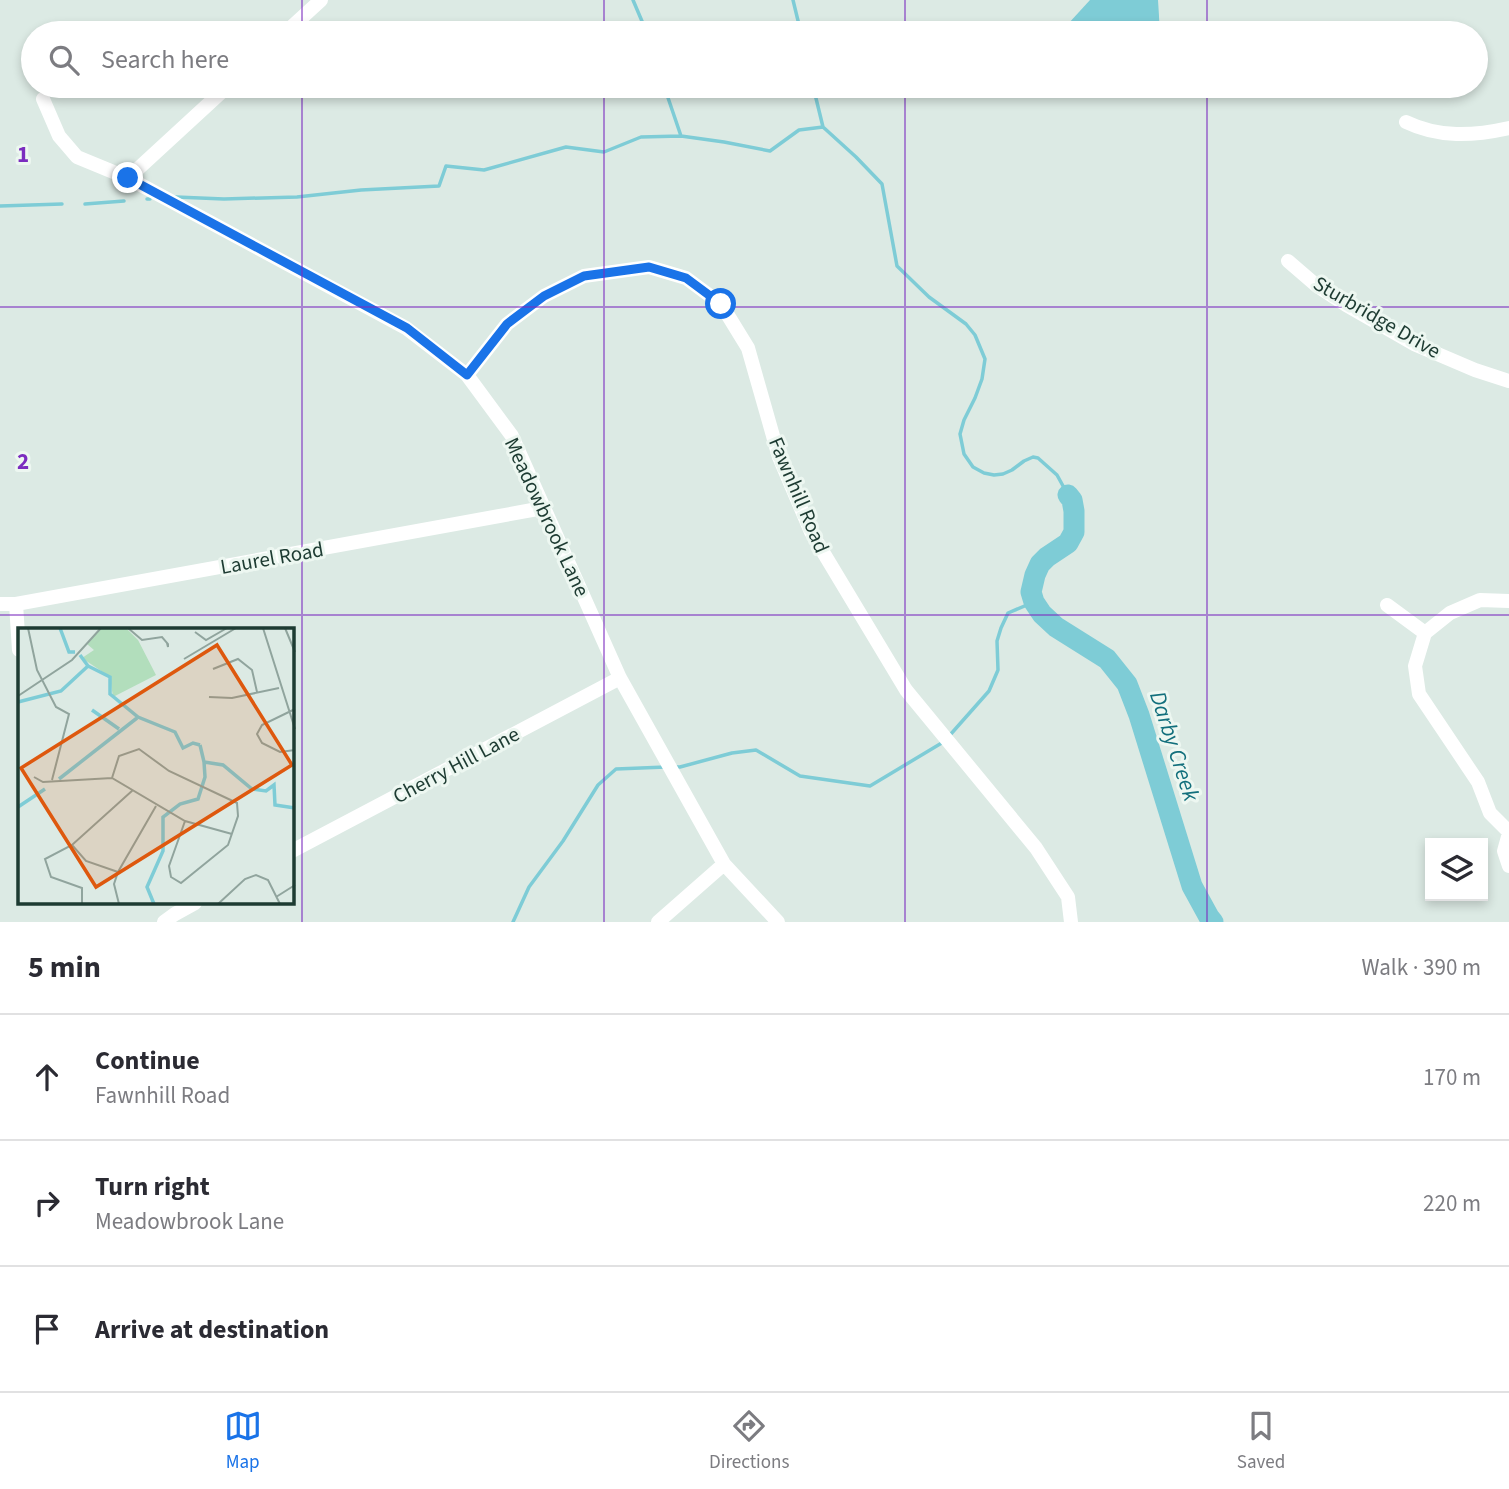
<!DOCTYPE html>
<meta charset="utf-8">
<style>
:root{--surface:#fff;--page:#f2f2f3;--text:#2b2b33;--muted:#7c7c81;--line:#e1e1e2;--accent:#1a73e8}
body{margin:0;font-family:"Source Sans 3",sans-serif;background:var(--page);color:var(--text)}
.controls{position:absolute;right:21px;bottom:21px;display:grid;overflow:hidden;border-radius:0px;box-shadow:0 4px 10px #0003}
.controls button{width:63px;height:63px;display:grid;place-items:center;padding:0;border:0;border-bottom:2px solid var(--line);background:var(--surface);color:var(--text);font:35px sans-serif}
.stop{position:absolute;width:21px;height:21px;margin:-16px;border:5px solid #1a73e8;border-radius:50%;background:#fff}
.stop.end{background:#1a73e8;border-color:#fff;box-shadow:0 2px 7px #0008}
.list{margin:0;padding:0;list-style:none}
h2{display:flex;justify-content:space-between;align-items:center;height:91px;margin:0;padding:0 28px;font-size:30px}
h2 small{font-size:23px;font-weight:400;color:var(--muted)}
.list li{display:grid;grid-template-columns:46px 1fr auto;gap:21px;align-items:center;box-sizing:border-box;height:126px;padding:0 28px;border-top:2px solid var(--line)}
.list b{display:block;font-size:26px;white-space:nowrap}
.list p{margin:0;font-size:23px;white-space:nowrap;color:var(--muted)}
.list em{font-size:23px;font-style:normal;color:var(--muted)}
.icon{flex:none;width:38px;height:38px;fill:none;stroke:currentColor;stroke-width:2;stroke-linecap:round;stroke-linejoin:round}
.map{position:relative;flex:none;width:1509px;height:922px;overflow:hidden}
.search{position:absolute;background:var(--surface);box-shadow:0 4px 10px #0003;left:21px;right:21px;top:21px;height:77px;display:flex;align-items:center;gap:18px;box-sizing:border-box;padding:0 24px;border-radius:38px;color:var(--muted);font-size:26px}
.sheet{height:469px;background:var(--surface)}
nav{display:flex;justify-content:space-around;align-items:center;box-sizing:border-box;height:98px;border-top:2px solid var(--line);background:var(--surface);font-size:19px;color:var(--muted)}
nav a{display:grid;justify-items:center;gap:4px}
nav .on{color:var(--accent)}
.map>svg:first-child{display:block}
.water{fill:#7eccd6}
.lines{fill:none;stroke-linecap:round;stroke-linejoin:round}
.stream{stroke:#7eccd6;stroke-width:3.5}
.river{stroke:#7eccd6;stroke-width:21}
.minor{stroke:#fff;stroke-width:14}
.route{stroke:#1a73e8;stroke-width:9}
.grid{fill:none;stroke:#7b2cbf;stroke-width:2;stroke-opacity:0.55}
.labels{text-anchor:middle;stroke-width:6;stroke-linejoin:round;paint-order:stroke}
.street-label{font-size:21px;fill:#1d3b32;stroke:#edf7f1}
.water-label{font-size:23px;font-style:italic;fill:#126f7c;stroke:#edf7f1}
.inset-river{fill:none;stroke:#7eccd6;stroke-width:3.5}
.inset-road{fill:none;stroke:#90a49d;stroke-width:2}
.view{fill:#de580e;fill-opacity:0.15;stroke:#de580e;stroke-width:3.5}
.inset-edge{fill:none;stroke:#1d3b32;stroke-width:3.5}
.grid-label{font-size:23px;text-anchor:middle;font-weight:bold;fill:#7b2cbf;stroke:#edf7f1;stroke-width:6;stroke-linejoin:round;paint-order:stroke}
</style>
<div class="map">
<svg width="1509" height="922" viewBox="0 0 1509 922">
<rect width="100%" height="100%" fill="#dceae4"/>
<path class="water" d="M 1090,0 L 1158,0 L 1160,33 L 1066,33 L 1068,24 Z"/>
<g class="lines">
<path class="stream" d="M 633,0 L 647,33
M 793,0 L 801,33
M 664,86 L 681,136
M 813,86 L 823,127 L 856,157 L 882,184 L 897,266 L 929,297 L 966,324 L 975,335 L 985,359 L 982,379 L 975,398 L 964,420 L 960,434 L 964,454 L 973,467 L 984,473 L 994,475 L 1003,474 L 1012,470 L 1024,461 L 1033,457 L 1038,458 L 1057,475 L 1068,495
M 176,197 L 224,199 L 297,197 L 361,190 L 439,186 L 446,166 L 484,170 L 566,147 L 604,152 L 641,137 L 681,136 L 724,142 L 770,151 L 799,130 L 823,127
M 147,199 L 150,199
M 85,204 L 124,201
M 0,206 L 62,204
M 950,735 L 989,691 L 998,670 L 997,641 L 1001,628 L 1008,613 L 1034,602
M 674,767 L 680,767 L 732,753 L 756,750 L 800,776 L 870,786 L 945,741
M 513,922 L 529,887 L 563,841 L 598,785 L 616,769 L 666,767"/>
<path class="river" d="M 1068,495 L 1072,500 L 1074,511 L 1074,532 L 1068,543 L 1047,557 L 1040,564 L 1035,575 L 1031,592 L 1034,602 L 1042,614 L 1056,627 L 1107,659 L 1127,684 L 1139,715 L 1192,886 L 1209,917 L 1213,922"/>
<path class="minor" d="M 285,33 L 321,0
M 43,99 L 59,136 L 77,157 L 128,178 L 406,328 L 467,375 L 512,436 L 620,678 L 724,864 L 778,922
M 1406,122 C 1439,138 1473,136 1509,128
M 128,178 L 228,86
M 1288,261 L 1317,286 L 1346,305 L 1414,344 L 1475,370 L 1509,381
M 467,375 L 507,324 L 544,296 L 584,276 L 649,267 L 686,278 L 721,304 L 748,348 L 779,457 L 811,532 L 906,690 L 1036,848 L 1068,897 L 1071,922
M 1509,601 L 1480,600 L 1450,613 L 1425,633 L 1415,666 L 1419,694 L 1478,782 L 1490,813 L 1509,832
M 0,604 L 16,604 L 543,508
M 16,604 L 19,650
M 1387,605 L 1425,633
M 1509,833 L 1504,851 L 1509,866
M 292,851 L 620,678
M 164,922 L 175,914 L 195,903
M 658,922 L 724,864"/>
</g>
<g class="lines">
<path class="route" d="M 128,178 L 407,328 L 467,375 L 507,324 L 544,296 L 584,276 L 649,267 L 686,278 L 721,304"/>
</g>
<path class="grid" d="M 302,0 L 302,33M 604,0 L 604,33M 905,0 L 905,33M 1207,0 L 1207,33M 302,86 L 302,922M 604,86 L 604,922M 905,86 L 905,922M 1207,86 L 1207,922M 0,307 L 1509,307M 0,615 L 1509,615"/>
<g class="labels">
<g class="street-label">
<text transform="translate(1377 317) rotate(30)" y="7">Sturbridge Drive</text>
<text transform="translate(799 495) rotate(67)" y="7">Fawnhill Road</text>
<text transform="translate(547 517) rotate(65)" y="7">Meadowbrook Lane</text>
<text transform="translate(272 558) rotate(-10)" y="7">Laurel Road</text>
<text transform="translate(456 765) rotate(-28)" y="7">Cherry Hill Lane</text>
</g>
<g class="water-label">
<text transform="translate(1175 746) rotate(72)" y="8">Darby Creek</text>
</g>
</g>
<g transform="translate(18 628)">
<rect width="276" height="276" fill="#dceae4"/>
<path d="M 83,0 L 108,0 L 120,12 L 138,47 L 95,69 L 92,49 L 64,30 L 76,22 L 69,16 Z" fill="#b2debc"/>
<path class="inset-river" d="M 42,0 L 51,24 L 57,24M 62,27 L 70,38 L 92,49 L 92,66 L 120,89 L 157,104 L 165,120 L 175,115 L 182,117M 0,74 L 43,63 L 70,38M 74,82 L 101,101M 182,117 L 186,134 L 205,137 L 234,161 L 248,163 L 256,157 L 257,177 L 277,180M 41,151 L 119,90M 0,179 L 27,161M 136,276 L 129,259 L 145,223 L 145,189 L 162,176 L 180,171 L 187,149 L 186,134"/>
<path class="inset-road" d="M 10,0 L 19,42 L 38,79 L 51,86 L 34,152M 110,0 L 124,12 L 144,9 L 150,16 L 150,19 L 149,15M 245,0 L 277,101M 267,0 L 277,24M 177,4 L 188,12 L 209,0M 166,31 L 218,0M 195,41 L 220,31 L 234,42 L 239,64M 0,68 L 54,32 L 83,0M 191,69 L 214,70 L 261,60M 277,81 L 244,97 L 239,106 L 244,115 L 262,124 L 277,122M 16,149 L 25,154 L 94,150 L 167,193 L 214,206M 94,150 L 101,128 L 121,121 L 151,143 L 219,175 L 220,188 L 210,217 L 163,255 L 153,249 L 151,238 L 167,193M 54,217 L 68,233 L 100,244M 258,269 L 277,257M 64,276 L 64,260 L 33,249 L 27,231 L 54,217 L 115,162M 101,276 L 96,256 L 100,244 L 138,178M 200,276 L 227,251 L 238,247 L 250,252 L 262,276"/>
<path class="view" d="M 199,17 L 274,137 L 78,259 L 3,140 Z"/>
<rect width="276" height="276" class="inset-edge"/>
</g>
<g class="grid-label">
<text x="23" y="162">1</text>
<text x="23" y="469">2</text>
</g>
</svg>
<div class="controls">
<button><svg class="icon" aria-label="layers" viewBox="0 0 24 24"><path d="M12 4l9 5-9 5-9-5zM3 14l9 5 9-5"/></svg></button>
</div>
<div class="stop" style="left:721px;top:304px"></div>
<div class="stop end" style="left:128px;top:178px"></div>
<div class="search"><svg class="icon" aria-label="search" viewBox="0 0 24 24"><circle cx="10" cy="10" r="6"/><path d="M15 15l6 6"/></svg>Search here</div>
</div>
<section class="sheet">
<h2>5 min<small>Walk · 390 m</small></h2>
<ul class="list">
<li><svg class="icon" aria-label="ahead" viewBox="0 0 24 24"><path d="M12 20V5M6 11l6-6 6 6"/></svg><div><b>Continue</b><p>Fawnhill Road</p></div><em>170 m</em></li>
<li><svg class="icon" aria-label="right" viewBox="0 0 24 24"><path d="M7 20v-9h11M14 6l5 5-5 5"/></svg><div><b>Turn right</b><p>Meadowbrook Lane</p></div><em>220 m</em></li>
<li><svg class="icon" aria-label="arrive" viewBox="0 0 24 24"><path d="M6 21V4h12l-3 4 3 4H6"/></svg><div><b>Arrive at destination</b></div></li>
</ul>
</section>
<nav>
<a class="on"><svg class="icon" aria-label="map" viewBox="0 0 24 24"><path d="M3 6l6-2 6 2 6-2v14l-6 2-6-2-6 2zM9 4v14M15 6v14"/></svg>Map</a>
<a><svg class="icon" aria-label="directions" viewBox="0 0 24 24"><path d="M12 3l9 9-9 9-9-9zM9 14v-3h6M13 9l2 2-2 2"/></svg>Directions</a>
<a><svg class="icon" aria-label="saved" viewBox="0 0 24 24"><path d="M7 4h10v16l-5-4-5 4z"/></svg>Saved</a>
</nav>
